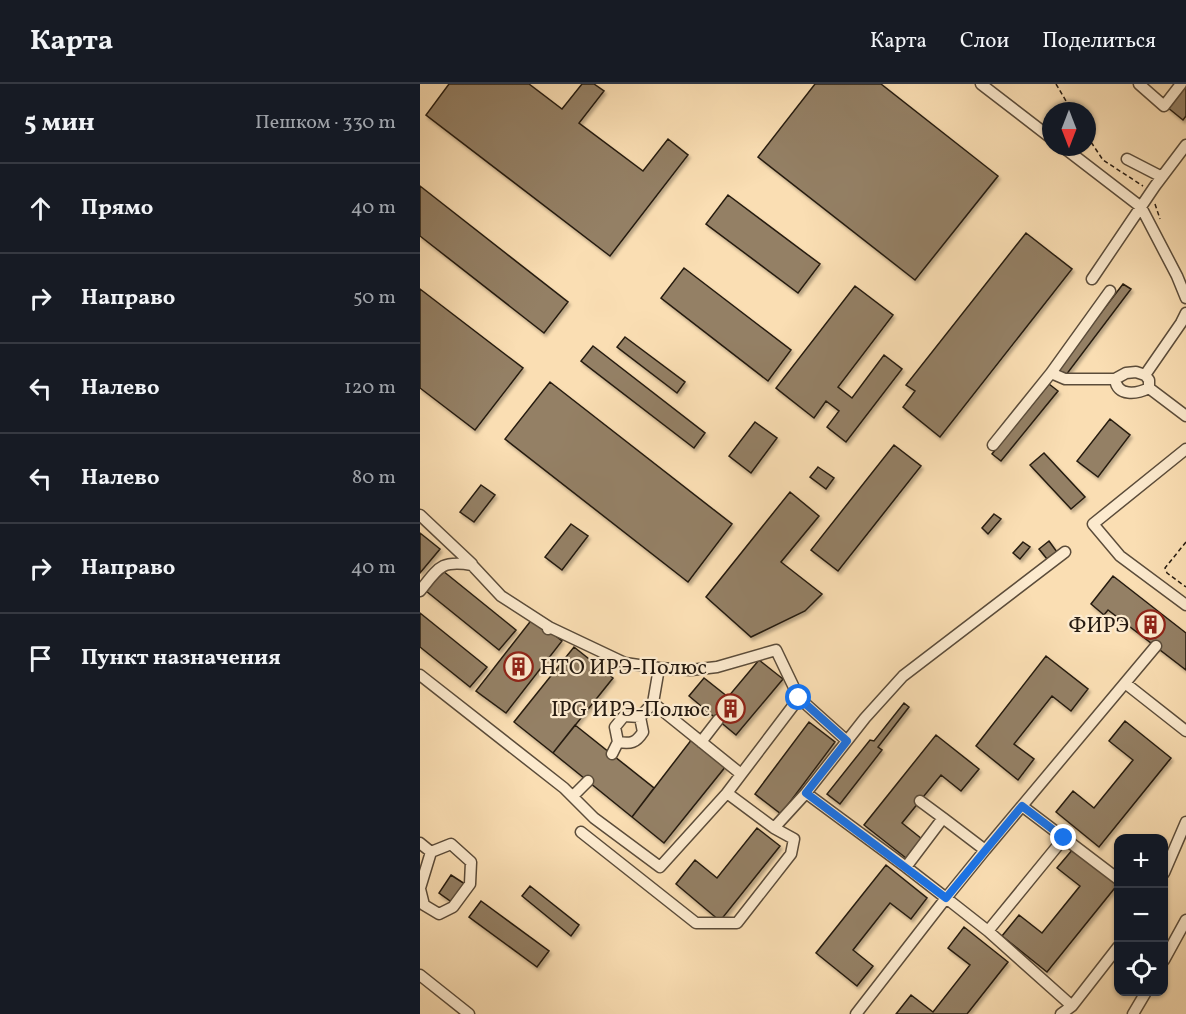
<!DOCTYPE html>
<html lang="ru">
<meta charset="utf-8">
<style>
:root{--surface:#171b24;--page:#242831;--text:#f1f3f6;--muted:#9ea1a6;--line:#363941}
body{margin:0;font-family:Vollkorn,serif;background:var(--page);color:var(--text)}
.controls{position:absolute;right:18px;bottom:18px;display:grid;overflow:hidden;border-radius:12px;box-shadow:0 2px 4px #0004}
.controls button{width:54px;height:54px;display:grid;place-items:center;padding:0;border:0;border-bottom:2px solid var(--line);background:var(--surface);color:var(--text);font:30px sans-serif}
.compass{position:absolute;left:622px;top:18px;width:54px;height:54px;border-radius:50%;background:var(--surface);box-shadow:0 2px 4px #0004;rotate:180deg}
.stop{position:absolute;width:18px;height:18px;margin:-14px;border:4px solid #1a73e8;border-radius:50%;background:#fff}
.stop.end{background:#1a73e8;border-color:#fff;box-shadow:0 2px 6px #0008}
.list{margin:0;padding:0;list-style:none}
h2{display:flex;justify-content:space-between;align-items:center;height:78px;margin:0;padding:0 24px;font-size:26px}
h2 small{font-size:20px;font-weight:400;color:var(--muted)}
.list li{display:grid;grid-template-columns:39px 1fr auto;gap:18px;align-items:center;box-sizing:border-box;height:90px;padding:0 24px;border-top:2px solid var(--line)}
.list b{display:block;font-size:22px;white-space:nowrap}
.list em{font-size:20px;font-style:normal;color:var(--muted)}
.icon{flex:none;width:33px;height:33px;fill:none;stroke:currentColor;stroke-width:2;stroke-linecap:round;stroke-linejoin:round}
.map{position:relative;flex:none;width:766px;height:930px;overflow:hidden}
header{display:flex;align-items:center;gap:36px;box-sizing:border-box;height:84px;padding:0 30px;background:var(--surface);border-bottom:2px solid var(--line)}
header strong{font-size:28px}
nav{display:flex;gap:33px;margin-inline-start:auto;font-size:21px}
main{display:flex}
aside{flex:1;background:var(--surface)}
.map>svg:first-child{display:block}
.building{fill:#948065;stroke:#261b11;stroke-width:1.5;filter:url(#shadow)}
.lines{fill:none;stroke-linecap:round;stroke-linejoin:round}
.minor-casing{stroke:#5b4c3a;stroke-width:13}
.path{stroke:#261b11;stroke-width:1.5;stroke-dasharray:4.5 3;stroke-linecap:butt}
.minor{stroke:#fceace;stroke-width:10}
.route{stroke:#1a73e8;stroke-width:8}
.labels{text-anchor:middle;stroke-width:4.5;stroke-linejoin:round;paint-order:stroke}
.poi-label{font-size:22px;fill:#261b11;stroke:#fceace;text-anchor:end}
</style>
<header>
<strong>Карта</strong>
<nav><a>Карта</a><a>Слои</a><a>Поделиться</a></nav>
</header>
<main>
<aside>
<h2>5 мин<small>Пешком · 330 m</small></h2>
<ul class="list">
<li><svg class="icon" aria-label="ahead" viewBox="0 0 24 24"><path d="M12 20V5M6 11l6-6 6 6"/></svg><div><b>Прямо</b></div><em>40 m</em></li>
<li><svg class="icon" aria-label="right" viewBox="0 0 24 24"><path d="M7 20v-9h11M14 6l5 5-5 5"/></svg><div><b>Направо</b></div><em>50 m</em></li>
<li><svg class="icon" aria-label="left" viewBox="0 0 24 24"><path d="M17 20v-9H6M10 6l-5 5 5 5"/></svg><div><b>Налево</b></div><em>120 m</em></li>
<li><svg class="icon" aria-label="left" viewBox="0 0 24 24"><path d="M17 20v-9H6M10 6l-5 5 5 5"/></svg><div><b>Налево</b></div><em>80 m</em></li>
<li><svg class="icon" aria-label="right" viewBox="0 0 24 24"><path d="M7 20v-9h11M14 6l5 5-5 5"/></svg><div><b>Направо</b></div><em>40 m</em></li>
<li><svg class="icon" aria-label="arrive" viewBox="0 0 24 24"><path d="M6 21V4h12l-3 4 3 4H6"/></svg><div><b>Пункт назначения</b></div></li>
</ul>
</aside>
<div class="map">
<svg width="766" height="930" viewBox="0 0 766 930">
<defs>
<filter id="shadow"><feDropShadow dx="2" dy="3" stdDeviation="1.5" flood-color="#0004"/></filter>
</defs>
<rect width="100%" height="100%" fill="#fadeb3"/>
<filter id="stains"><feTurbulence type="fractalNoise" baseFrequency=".00333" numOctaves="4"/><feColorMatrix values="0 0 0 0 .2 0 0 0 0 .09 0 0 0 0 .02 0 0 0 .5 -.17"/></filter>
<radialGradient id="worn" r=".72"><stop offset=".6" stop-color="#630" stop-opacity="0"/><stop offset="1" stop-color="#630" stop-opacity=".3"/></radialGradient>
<path class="building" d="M 29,0 L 109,0 L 142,25 L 162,0 L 174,0 L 184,7 L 159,39 L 223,87 L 248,55 L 268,71 L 190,172 L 6,31 Z
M 395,0 L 461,0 L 578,92 L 495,196 L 338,73 Z
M 766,0 L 766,32 L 763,36 L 747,23 Z
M 0,102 L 148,218 L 124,249 L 0,152 Z
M 308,111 L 400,180 L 378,209 L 286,140 Z
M 606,149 L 652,185 L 520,353 L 483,323 L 495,307 L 486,301 Z
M 264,184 L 371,266 L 348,297 L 241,214 Z
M 703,200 L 711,205 L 646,291 L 638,285 Z
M 435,202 L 473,231 L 418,303 L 432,314 L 464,271 L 482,285 L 426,358 L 407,343 L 419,327 L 406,317 L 394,334 L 356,304 Z
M 0,205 L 103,284 L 55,346 L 0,304 Z
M 205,253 L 265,298 L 257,309 L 197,263 Z
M 173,262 L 285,349 L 274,364 L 161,277 Z
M 130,298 L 312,440 L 268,498 L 85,355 Z
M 629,300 L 638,307 L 581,377 L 572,370 Z
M 690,335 L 710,351 L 678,393 L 657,377 Z
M 335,338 L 357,354 L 331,389 L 309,372 Z
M 474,361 L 501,382 L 418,487 L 391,466 Z
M 624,369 L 665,413 L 651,425 L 610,381 Z
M 398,383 L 414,394 L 406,405 L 390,393 Z
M 61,401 L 75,411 L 54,438 L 40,428 Z
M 370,408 L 399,432 L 361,478 L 402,510 L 385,527 L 331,553 L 286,513 Z
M 574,430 L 581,435 L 568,450 L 562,444 Z
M 151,440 L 168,452 L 142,486 L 125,473 Z
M 0,449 L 20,465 L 0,489 Z
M 629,457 L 637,468 L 627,475 L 619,465 Z
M 603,458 L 610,463 L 600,475 L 593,469 Z
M 23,487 L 96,546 L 79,566 L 6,507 Z
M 693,492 L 766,549 L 766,586 L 688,526 L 684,531 L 671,520 Z
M 0,529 L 67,583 L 50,603 L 0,563 Z
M 113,534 L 142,557 L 86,629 L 56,607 Z
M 154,563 L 193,594 L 133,669 L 94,638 Z
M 626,572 L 668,605 L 651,627 L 632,612 L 594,660 L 614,675 L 598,696 L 556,662 Z
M 339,576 L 363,595 L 316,651 L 269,612 L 284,594 L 308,613 Z
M 484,619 L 489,623 L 458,663 L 462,666 L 420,720 L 407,710 L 450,656 L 454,657 Z
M 705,637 L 751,674 L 679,763 L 636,728 L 653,707 L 674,724 L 713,676 L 689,657 Z
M 389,638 L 415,658 L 361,730 L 335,710 Z
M 155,641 L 234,704 L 212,733 L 133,669 Z
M 516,651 L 559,685 L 541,707 L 521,691 L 482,739 L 502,755 L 486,774 L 444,741 Z
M 272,655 L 306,682 L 244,759 L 212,733 Z
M 337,744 L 360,762 L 300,837 L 256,800 L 275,776 L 297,794 Z
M 653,765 L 698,800 L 627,888 L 582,852 L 599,831 L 622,849 L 660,802 L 637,784 Z
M 466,781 L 507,814 L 491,835 L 470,819 L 433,866 L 453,882 L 437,902 L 396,869 Z
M 31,791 L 45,800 L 33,819 L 19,809 Z
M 110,802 L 159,841 L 151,852 L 102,812 Z
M 61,817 L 129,867 L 117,883 L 49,833 Z
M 544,843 L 588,878 L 547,930 L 476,930 L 491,911 L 513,928 L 550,881 L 528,864 Z"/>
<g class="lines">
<defs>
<path id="minor" d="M 561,0 L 631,54
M 719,0 L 744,22 L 761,0
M 643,63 L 721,123 L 757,192 L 766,214
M 707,75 L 742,93
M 672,195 L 735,102 L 766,61
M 631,289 L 690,207
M 725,291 L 761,239 L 766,229
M 695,295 C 697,313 717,310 729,304
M 573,361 L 631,289 L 645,295 L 695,295 L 706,289 L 716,288 L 725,291 L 729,296 L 729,304 L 766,332
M 766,365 L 673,440 L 700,472 L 766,521
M 0,431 L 52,480
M 0,507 C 19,483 21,476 52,481 L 81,512 L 129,543
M 128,545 L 129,543 L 205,579 L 239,584 L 233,619 L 220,633 L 204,632 L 195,643 L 198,658 L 192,670
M 239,584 L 271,586 L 297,583 L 356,566 L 379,614 L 427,657
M 0,591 L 144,704 L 174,734 L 240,783 L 307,709 L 379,614
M 705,599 L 766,647
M 233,619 L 321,690
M 198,658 C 211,660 216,659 223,648 L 220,633
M 281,658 L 298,636
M 307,709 L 354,744 L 386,709 L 486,783 L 523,734 L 500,717
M 386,709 L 445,634 L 483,592 L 645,468
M 153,712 L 168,697
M 602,722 L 698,795
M 523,734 L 565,766 L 736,562
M 161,748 L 276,839 L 317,839 L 371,770 L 374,755 L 354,744
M 0,759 L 11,768 L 31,760 L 51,778 L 50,800 L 33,823 L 19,830 L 4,821 L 0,805
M 486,783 L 526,814 L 565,766
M 744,789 L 766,738
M 0,804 L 11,768
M 568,847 L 652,922
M 744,876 L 766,836
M 0,891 L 49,930
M 436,930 L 526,814 L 568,847 L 644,754
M 641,930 L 652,922 L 698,863
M 713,930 L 726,908"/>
</defs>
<use href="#minor" class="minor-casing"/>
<path class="path" d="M 636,0 L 652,27
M 667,52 L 683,76 L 723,102
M 735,120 L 740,135
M 766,458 L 745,484 L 747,489 L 766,503"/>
<use href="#minor" class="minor"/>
</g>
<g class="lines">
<path class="route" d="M 379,614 L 427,657 L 386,709 L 526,814 L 602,722 L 644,754"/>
</g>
<defs>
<symbol id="building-ring" viewBox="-11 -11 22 22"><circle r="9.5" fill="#fceace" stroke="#8f2418" stroke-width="1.5"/><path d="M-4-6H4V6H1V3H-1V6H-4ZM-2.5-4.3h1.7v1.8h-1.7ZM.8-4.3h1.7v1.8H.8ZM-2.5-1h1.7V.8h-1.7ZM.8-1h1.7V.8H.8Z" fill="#8f2418"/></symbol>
</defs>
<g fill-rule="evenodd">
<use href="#building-ring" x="714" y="524" width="33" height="33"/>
<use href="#building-ring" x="82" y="566" width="33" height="33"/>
<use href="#building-ring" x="294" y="608" width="33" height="33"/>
</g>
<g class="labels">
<g class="poi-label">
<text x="709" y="548">ФИРЭ</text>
<text x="120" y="590" text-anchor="start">НТО ИРЭ-Полюс</text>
<text x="290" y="632">IPG ИРЭ-Полюс</text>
</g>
</g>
<rect width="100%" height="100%" filter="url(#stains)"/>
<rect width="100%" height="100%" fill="url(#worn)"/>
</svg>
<div class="controls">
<button>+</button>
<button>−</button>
<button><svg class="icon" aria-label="locate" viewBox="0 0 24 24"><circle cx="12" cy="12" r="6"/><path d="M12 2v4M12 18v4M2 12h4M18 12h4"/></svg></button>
</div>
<svg class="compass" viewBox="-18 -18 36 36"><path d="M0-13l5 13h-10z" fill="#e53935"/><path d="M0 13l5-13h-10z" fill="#9ea1a6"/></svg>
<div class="stop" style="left:379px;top:614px"></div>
<div class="stop end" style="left:644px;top:754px"></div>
</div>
</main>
